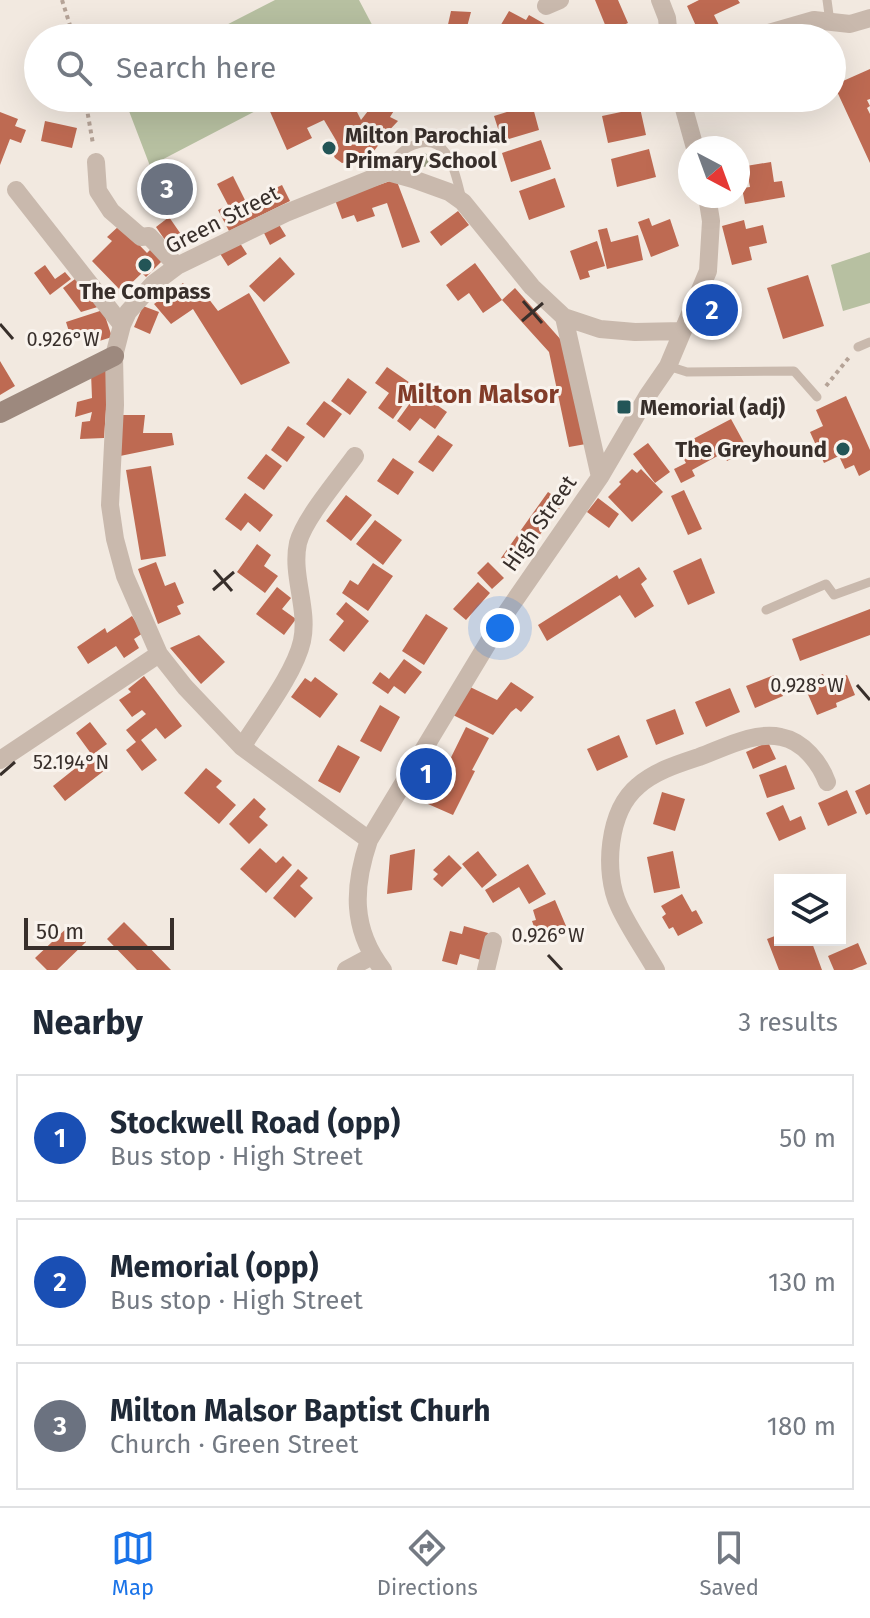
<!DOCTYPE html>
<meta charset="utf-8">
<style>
:root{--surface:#fff;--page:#f6f6f7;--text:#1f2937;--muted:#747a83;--line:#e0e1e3;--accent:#1a73e8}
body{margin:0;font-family:"Fira Sans",sans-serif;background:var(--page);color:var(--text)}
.controls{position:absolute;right:24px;bottom:24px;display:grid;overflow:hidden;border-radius:0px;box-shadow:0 8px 32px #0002}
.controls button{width:72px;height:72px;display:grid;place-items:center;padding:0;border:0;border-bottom:2px solid var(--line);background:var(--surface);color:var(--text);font:40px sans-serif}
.compass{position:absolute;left:678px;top:136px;width:72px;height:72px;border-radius:50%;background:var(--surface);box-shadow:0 8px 32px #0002;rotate:139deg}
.scale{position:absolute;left:24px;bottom:20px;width:150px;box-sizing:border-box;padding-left:8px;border:4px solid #382f2b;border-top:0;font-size:22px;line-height:28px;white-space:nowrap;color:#382f2b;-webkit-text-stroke:6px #f9f3ed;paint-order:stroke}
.you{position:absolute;left:500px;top:628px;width:28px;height:28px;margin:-20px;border:6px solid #fff;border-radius:50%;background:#1a73e8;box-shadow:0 0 0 12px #1a73e833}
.badge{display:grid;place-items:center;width:52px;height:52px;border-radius:50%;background:var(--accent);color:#fff;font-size:26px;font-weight:700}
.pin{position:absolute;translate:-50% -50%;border:4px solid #fff;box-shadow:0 2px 8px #0006}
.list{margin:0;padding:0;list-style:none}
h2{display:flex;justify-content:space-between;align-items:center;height:104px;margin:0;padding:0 32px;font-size:34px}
h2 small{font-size:26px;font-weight:400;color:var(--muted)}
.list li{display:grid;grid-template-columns:52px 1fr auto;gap:24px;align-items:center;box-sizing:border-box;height:128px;margin:0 16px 16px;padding:0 16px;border:2px solid var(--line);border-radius:0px}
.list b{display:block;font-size:30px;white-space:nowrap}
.list p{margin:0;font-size:26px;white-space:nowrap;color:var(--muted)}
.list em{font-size:26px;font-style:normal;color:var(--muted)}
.icon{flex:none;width:44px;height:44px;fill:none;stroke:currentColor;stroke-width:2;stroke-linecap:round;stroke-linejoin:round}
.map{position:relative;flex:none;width:870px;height:970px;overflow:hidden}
.search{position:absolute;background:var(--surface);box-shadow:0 8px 32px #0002;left:24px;right:24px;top:24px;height:88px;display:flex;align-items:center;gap:20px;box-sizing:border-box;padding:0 28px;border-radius:44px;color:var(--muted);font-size:30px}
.sheet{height:536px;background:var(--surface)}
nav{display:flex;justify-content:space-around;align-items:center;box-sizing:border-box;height:112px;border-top:2px solid var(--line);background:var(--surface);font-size:22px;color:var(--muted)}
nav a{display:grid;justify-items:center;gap:4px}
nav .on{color:var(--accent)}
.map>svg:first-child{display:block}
.green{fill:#b7c0a1}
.building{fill:#be6a52}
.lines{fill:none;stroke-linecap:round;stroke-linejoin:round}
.path{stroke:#b5a397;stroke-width:4;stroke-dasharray:4 4;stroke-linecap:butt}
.lane{stroke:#c9b9ad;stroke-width:9}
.street{stroke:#c9b9ad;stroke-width:18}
.secondary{stroke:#9d897e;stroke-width:20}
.tree{fill:#94987f}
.ticks{fill:none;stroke:#382f2b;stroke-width:3}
.poi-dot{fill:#235557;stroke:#f9f3ed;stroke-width:3}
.labels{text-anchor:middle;stroke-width:6;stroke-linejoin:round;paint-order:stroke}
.poi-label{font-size:22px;font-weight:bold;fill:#382f2b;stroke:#f9f3ed;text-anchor:start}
.street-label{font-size:22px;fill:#382f2b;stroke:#f9f3ed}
.quarter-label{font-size:26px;font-weight:bold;fill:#823c29;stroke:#f9f3ed}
.ticks-label{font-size:20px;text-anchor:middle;fill:#382f2b;stroke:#f9f3ed;stroke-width:6;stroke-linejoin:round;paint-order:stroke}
</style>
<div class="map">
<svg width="870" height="970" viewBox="0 0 870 970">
<rect width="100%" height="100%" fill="#f2e9e0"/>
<path class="green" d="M 275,0 L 359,0 L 378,36 L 374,38 L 201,38 Z
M 124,98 L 264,98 L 267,105 L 150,166 Z
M 870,252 L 870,303 L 843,311 L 831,265 Z"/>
<path class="building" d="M 595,0 L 618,0 L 628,23 L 608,32 Z
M 699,0 L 738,0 L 740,3 L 714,15 L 719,25 L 700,35 L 687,6 Z
M 451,11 L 471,12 L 464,38 L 445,38 Z
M 509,11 L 526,20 L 529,15 L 550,27 L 544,38 L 516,38 L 499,28 Z
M 870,69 L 870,99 L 867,100 L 870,106 L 867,108 L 870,114 L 870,163 L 834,85 Z
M 264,98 L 350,98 L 361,120 L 378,98 L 412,98 L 414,103 L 403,110 L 397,106 L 390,117 L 398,121 L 384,136 L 380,132 L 375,140 L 380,143 L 361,168 L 351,161 L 342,163 L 335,158 L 331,150 L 337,142 L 324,120 L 307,128 L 312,138 L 287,150 Z
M 532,104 L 539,130 L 502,141 L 494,116 Z
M 640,108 L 646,135 L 608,143 L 602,116 Z
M 0,112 L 18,119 L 15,126 L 26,130 L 21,143 L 10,139 L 0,165 Z
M 45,121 L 77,128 L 72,148 L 41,141 Z
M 541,140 L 551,169 L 511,182 L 502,153 Z
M 649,149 L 656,177 L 617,187 L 611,159 Z
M 771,162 L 774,182 L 782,181 L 785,197 L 745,204 L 742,188 L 750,187 L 746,166 Z
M 181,164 L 195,194 L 153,214 L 139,184 Z
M 233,176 L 246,202 L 282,185 L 290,201 L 229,231 L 218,210 L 228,205 L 217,184 Z
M 555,178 L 565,207 L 529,220 L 519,191 Z
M 396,179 L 420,242 L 402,248 L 387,203 L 372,208 L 375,216 L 357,222 L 354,215 L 342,219 L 335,200 Z
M 458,211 L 469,225 L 441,246 L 430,232 Z
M 169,217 L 187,243 L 174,253 L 156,227 Z
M 649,218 L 652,226 L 670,219 L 679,246 L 651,257 L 638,222 Z
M 744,220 L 746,229 L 763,225 L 767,243 L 749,247 L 752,260 L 732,265 L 722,226 Z
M 278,223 L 286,236 L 270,245 L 263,231 Z
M 120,225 L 147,253 L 155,245 L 166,257 L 146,277 L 142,273 L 122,292 L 92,261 L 112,241 L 107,237 Z
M 607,228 L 611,242 L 638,235 L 643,260 L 607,269 L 598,230 Z
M 238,240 L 247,254 L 228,266 L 219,252 Z
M 597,241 L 605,266 L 588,271 L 590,277 L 580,280 L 570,251 Z
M 280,257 L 295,274 L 264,302 L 249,286 Z
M 475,263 L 502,300 L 483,313 L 469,293 L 458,301 L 446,285 Z
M 45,265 L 55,279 L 65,272 L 71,279 L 50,295 L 34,273 Z
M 808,275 L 824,326 L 783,339 L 767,288 Z
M 79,276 L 101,306 L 81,312 L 63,288 Z
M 183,283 L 195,300 L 205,294 L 218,311 L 249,293 L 290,363 L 241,385 L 193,309 L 171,324 L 154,304 Z
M 515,288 L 562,341 L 586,444 L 569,447 L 549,352 L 502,300 Z
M 143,306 L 159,312 L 150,334 L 134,327 Z
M 103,310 L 112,337 L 93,343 L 89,332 L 71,338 L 66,322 Z
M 0,361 L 15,386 L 0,395 Z
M 387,367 L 416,387 L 393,419 L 378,408 L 389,393 L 375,383 Z
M 106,369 L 107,395 L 104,438 L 80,439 L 82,422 L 90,421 L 92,412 L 75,417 L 77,402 L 92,398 L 91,373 Z
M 348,378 L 367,392 L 350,415 L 331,401 Z
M 418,392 L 447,412 L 435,429 L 420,418 L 410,431 L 397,421 Z
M 846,396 L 870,450 L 870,470 L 859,476 L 854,465 L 845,469 L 839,456 L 824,463 L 810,432 L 823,426 L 816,410 Z
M 324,401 L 342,414 L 324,438 L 306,424 Z
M 121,415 L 145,415 L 143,433 L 172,433 L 174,445 L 120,456 Z
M 731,419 L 748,450 L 727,461 L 723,453 L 692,470 L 695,476 L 681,483 L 674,469 L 686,463 L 681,454 L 696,445 L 693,439 Z
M 288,426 L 305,437 L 287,462 L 271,450 Z
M 438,435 L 453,445 L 433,472 L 418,462 Z
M 648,443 L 670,472 L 655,483 L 633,454 Z
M 266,454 L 282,466 L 264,490 L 247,478 Z
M 393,458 L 414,472 L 398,495 L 377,481 Z
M 151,466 L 166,556 L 141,560 L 126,470 Z
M 632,469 L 637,473 L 641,469 L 663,492 L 632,522 L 608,497 L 621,484 L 619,482 Z
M 684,490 L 702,529 L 688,535 L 671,496 Z
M 548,492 L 560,500 L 557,506 L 560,508 L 515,568 L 501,558 Z
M 245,493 L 273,515 L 260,532 L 248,522 L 241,531 L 225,519 Z
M 346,495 L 372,515 L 351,541 L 326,521 Z
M 598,498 L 619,514 L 609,528 L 587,512 Z
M 375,520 L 402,540 L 383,565 L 356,544 Z
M 257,544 L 271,555 L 264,566 L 278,576 L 265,593 L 237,572 Z
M 701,558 L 715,593 L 688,605 L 673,571 Z
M 156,562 L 165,586 L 175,582 L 184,603 L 177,606 L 181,614 L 158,624 L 138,569 Z
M 488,562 L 504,578 L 492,589 L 477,573 Z
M 373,563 L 393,576 L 368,611 L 342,593 L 350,580 L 358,585 Z
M 639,567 L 647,579 L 641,584 L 654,606 L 635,618 L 620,595 L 547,641 L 538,625 L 617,575 L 619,579 Z
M 478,582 L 490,593 L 466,620 L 453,609 Z
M 277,587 L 291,598 L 282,609 L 296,619 L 284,635 L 256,614 Z
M 346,602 L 369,621 L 344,652 L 329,640 L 344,621 L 336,614 Z
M 870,609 L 870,635 L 800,661 L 792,639 Z
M 426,614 L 448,628 L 424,665 L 402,651 Z
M 132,616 L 143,633 L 134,639 L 139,648 L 124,658 L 116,646 L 88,664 L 77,647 L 105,628 L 107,633 Z
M 199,635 L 225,662 L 201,684 L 170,648 Z
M 404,659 L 422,672 L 405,694 L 394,686 L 388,694 L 372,683 L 380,672 L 389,679 Z
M 823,674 L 827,683 L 847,675 L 855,695 L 836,703 L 837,707 L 817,715 L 803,683 Z
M 774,675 L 783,696 L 755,708 L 746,686 Z
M 144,676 L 182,726 L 165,739 L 156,728 L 141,740 L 157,760 L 142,771 L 126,750 L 136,742 L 126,730 L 146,714 L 142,710 L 132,717 L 119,700 L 131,692 L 128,689 Z
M 315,677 L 338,694 L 320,718 L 291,697 L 305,678 L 311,682 Z
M 511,682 L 534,697 L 521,712 L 516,708 L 511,712 L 493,735 L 451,714 L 468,686 L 497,700 Z
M 730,688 L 740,712 L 706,727 L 695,702 Z
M 380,705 L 400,717 L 381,752 L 360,741 Z
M 675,709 L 684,734 L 656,745 L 646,720 Z
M 90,722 L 107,744 L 92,755 L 76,733 Z
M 466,727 L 489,738 L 472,770 L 475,771 L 453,815 L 428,804 Z
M 619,735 L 628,757 L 597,771 L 587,749 Z
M 768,742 L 776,759 L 753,769 L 746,752 Z
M 338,745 L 360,757 L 340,793 L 318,781 Z
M 92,755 L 105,770 L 65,801 L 53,786 Z
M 786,765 L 795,789 L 767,798 L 759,775 Z
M 206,768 L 222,781 L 216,787 L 236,805 L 219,824 L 184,793 Z
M 870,784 L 870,813 L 866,815 L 855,791 Z
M 847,790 L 857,813 L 828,826 L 818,803 Z
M 662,792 L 685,799 L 675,831 L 653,824 Z
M 254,798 L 266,809 L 259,817 L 268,825 L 249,844 L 229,824 Z
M 783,805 L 790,821 L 801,816 L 806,829 L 779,841 L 766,813 Z
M 260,848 L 276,863 L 283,856 L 292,865 L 266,893 L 240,869 Z
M 415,849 L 412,890 L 387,894 L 390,855 Z
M 478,851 L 497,875 L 482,888 L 462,864 Z
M 673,851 L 680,888 L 654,893 L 647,857 Z
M 449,855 L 462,868 L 442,887 L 433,879 L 438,874 L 433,870 Z
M 528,864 L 546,894 L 529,904 L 519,887 L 493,903 L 485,890 Z
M 298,869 L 308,878 L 300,886 L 313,898 L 295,918 L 273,898 Z
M 682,894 L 692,912 L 696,910 L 703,923 L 678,936 L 673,927 L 669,929 L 662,917 L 666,914 L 661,906 Z
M 555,900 L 569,933 L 546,943 L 542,933 L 537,935 L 532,921 L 536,920 L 533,910 Z
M 124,922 L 142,940 L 171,970 L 137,970 L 107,939 Z
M 70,925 L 86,942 L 57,970 L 47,970 L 35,958 Z
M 464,926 L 488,933 L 481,960 L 460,954 L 457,965 L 442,961 L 450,931 L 462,934 Z
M 780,934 L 780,940 L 811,940 L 822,970 L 779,970 L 767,939 Z
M 858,943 L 867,964 L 852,970 L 834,970 L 828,956 Z"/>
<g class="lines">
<path class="path" d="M 62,0 L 74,38
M 85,98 L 93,144
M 826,386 L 851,355"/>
<path class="lane" d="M 827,0 L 830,22
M 388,172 C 394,159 400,150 414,145 C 450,131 455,175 462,199
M 858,347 L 870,342
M 668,366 L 687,372 L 794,371 L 817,397
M 766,610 L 826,584 L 834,595 L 870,582"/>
<path class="street" d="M 660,0 L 667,18 L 669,38
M 546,6 L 560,0
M 751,38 L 814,20 L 850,24 L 870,18
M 681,98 L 695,148
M 96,162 L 98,191 L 111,211 L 141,237 L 149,236 L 177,266
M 16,190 L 122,325
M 564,317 L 600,477
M 242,747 C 260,718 295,673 302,641 C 309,609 291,575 298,543 C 304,519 340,477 355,456
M 0,760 L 159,654
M 369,840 L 242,747 L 185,687 L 159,654 L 125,576 L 115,539 L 110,505 L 115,405 L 114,356 L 122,325 L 128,312 L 153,284 L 177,266 L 286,213 L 388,172 L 413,179 L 449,192 L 463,202 L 532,287 L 564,317 L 600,329 L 635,332 L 683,331
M 346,970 L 372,956
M 383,970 C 351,929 353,887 369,840 L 506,613 L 600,477 L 648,395 L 668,366 L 708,271 L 711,221 L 707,196
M 486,970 L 493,941
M 656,970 C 644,949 629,928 619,906 C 603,872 608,811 638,786 C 655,771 678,764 699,757 C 724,748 754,731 781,737 C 803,741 820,763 827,782"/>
<path class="secondary" d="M 0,413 L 114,356"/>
</g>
<circle class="tree" cx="423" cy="160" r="7"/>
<path class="ticks" d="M 523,301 L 542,323M 522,321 L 543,303M 0,324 L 13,339M 214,570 L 232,591M 213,590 L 234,572M 857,685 L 870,700M 0,775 L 15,762M 548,955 L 562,970"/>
<g class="poi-dot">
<circle cx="329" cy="148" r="8"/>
<circle cx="145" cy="265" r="8"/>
<rect x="616" y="399" width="16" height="16" rx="4"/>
<circle cx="843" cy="449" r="8"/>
</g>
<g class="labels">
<g class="poi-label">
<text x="345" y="143">Milton Parochial<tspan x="345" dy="25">Primary School</tspan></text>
<text x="145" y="299" text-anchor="middle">The Compass</text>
<text x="640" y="415">Memorial (adj)</text>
<text x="827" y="457" text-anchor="end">The Greyhound</text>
</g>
<g class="street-label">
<text transform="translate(222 219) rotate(-27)" y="8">Green Street</text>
<text transform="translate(539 523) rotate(-55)" y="8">High Street</text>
</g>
<g class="quarter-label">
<text x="478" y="403">Milton Malsor</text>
</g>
</g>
<g class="ticks-label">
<text x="63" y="346">0.926°W</text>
<text x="807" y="692">0.928°W</text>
<text x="71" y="769">52.194°N</text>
<text x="548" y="942">0.926°W</text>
</g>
</svg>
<div class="controls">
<button><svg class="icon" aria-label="layers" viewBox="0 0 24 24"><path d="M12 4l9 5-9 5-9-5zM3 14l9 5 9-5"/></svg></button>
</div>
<svg class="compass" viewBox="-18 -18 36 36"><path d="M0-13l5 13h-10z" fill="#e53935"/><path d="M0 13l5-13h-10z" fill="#747a83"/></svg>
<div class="scale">50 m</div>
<div class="you"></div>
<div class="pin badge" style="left:426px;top:774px;background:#1a4fb4">1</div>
<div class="pin badge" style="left:712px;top:310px;background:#1a4fb4">2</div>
<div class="pin badge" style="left:167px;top:189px;background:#6b7280">3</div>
<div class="search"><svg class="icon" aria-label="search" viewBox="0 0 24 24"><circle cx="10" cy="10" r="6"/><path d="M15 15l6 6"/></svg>Search here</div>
</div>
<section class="sheet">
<h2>Nearby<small>3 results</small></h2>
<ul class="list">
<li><span class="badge" style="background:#1a4fb4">1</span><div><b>Stockwell Road (opp)</b><p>Bus stop · High Street</p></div><em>50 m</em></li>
<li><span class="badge" style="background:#1a4fb4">2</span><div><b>Memorial (opp)</b><p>Bus stop · High Street</p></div><em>130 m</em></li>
<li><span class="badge" style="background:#6b7280">3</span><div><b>Milton Malsor Baptist Churh</b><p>Church · Green Street</p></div><em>180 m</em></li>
</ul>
</section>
<nav>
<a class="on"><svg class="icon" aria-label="map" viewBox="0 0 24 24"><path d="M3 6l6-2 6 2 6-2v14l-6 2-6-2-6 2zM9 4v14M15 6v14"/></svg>Map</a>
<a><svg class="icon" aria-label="directions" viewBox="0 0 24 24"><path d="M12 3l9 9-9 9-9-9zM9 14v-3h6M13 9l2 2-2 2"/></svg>Directions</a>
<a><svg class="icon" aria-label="saved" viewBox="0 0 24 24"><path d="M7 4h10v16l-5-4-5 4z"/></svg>Saved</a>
</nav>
